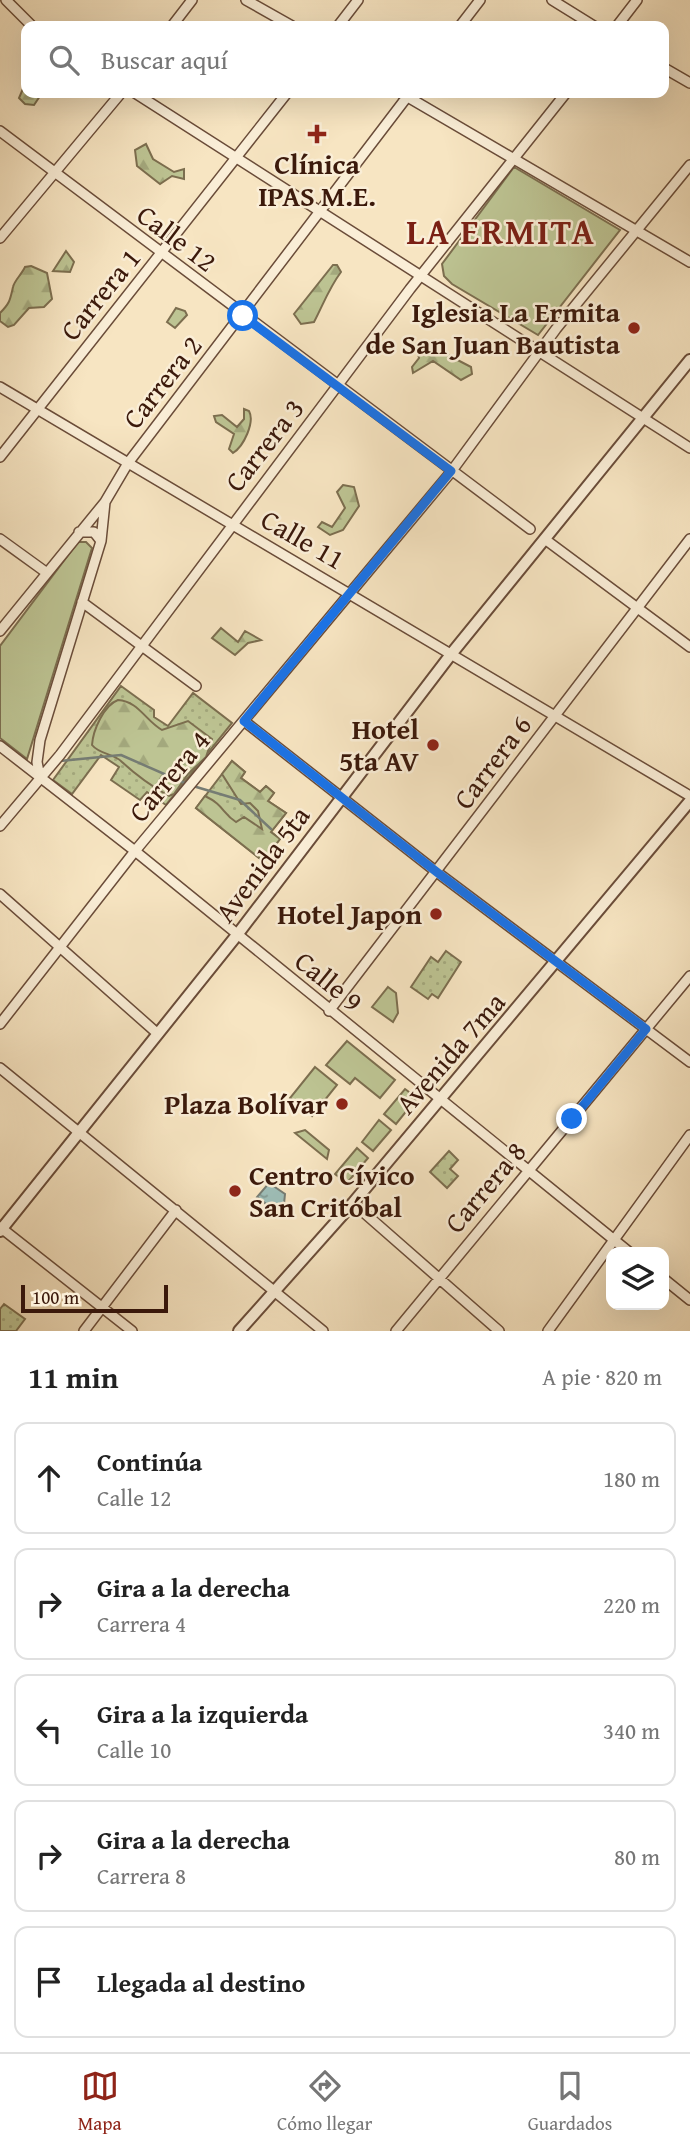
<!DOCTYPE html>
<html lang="es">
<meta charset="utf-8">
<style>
:root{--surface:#fff;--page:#f6f6f6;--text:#222;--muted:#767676;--line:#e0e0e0;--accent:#8f2418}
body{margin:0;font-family:"Gentium Book Plus",serif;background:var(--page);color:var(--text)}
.controls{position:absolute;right:21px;bottom:21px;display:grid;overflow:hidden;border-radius:14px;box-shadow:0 7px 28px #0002}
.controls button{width:63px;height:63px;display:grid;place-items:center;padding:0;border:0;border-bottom:2px solid var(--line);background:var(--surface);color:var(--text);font:35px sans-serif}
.scale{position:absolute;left:21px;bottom:18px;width:147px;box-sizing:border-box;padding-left:7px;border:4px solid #3b190b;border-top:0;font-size:19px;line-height:24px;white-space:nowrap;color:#3b190b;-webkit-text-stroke:5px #faeed7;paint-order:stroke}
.stop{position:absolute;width:21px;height:21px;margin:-16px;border:5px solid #1a73e8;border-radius:50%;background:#fff}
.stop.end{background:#1a73e8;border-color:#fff;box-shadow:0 2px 7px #0008}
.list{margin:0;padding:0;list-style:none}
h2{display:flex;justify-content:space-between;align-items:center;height:91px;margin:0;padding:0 28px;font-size:30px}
h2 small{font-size:23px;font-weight:400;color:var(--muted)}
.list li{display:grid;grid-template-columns:46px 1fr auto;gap:21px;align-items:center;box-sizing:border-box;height:112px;margin:0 14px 14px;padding:0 14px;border:2px solid var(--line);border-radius:14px}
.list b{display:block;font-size:26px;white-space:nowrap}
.list p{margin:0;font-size:23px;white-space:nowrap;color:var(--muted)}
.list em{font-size:23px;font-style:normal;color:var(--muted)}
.icon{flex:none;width:38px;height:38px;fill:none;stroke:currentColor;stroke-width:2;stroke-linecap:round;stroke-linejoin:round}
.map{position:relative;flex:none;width:690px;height:1331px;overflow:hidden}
.search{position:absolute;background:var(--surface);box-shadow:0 7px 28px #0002;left:21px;right:21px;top:21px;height:77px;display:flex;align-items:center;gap:18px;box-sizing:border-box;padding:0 24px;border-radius:14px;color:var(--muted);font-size:26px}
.sheet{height:721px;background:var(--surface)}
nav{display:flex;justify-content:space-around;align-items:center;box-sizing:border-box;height:98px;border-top:2px solid var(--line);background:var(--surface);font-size:19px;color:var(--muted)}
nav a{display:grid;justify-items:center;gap:4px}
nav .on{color:var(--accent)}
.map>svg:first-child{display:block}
.grass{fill:url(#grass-dots);stroke:#7c6e4f;stroke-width:2}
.forest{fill:url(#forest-firs);stroke:#7c6e4f;stroke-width:2}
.green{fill:#bdc493;stroke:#7c6e4f;stroke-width:2}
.water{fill:url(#water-ripples);stroke:#767c73;stroke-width:2}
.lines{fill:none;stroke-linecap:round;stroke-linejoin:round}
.stream{stroke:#767c73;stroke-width:2.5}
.minor-casing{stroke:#6a4c39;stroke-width:12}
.tertiary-casing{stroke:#6a4c39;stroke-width:14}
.minor{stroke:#faeed7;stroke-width:9}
.tertiary{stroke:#faeed7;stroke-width:10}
.route{stroke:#1a73e8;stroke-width:9}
.poi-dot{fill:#8f2418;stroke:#faeed7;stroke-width:2.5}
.labels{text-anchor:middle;stroke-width:5;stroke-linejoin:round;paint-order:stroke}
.poi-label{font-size:28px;font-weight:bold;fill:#3b190b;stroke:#faeed7;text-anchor:end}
.street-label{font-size:28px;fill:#3b190b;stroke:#faeed7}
.district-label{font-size:35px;font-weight:bold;letter-spacing:2px;fill:#7a1f14;stroke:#faeed7}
</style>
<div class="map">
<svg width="690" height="1331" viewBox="0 0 690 1331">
<defs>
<pattern id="grass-dots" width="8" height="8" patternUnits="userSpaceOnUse" patternTransform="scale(1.75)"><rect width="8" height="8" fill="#bdc493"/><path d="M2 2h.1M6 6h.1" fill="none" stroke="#a3a87d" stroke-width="1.8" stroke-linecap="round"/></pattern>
<pattern id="forest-firs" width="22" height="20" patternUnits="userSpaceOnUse" patternTransform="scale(1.75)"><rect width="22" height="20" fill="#bdc493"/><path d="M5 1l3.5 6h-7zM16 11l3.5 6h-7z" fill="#a3a87d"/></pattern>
<pattern id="water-ripples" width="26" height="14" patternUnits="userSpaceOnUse" patternTransform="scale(1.75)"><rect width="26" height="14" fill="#9ebeb8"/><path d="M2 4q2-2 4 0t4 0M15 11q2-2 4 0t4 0" fill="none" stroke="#829a94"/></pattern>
</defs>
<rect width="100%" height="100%" fill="#f7e5c2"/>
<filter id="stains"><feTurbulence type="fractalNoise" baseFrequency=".00286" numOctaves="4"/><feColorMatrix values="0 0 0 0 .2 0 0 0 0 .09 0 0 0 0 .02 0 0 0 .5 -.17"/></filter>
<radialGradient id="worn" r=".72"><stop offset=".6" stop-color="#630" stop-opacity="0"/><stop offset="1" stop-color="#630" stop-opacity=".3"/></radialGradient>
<path class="grass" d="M 121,686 L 154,710 L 154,717 L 168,726 L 193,693 L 232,723 L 166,805 L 147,792 L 140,800 L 111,780 L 119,767 L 101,755 L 72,794 L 53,780 Z
M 232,761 L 245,772 L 241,778 L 260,792 L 266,786 L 274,793 L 268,801 L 286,813 L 271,832 L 280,839 L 263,861 L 196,808 Z
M 446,951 L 461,962 L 438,998 L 432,994 L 428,999 L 411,987 L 431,957 L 438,962 Z
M 449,1151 L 458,1160 L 450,1169 L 458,1176 L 447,1188 L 430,1172 Z
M 4,1304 L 25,1319 L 16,1331 L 0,1331 L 0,1309 Z"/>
<path class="forest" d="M 25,84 L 26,93 L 42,93 L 34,105 L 25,104 L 19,98 Z
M 146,144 L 153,159 L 174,172 L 184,169 L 184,179 L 172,176 L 160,184 L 137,166 L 135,150 Z
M 66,251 L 74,262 L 70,272 L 53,271 Z
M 333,265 L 337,265 L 341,272 C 329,288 323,305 314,322 L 301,324 L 294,314 Z
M 31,266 L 47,273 L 52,299 L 44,307 L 29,308 L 14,325 L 8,327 L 0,321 L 0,313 C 10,303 10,300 13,287 C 14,281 22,274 25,267 Z
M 176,308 L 185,311 L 187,315 L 175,328 L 167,322 Z
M 425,343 L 471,367 L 472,374 L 461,380 L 433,361 L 413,373 L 412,367 L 419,358 L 417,349 Z
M 244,409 L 249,411 C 255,422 244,446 233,453 L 229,449 L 234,434 L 216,422 L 214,416 L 222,415 L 237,427 L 244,419 Z
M 343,485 L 354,487 L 359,506 L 343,530 L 330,535 L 318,527 L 322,522 L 332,527 L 345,508 L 337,492 Z
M 221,628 L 238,642 L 245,631 L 261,640 L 248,643 L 235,655 L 212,638 Z
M 118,700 C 138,701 146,721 162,730 L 188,721 L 212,739 L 206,757 L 188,774 L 174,794 L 169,796 C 151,786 136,775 122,762 C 114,753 100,755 92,745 C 93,730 104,705 118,700 Z
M 232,761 L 245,772 L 241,778 L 260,792 L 266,786 L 274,793 L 268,801 L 286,813 L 271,832 L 280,839 L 263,861 L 196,808 L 205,796 C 224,805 222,813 236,822 L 244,817 L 262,829 L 258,811 L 250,803 L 241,804 L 222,774 Z"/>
<path class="green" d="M 514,167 L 620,230 L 538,335 L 452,284 L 444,276 L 442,264 Z
M 78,542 L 86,542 L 92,548 L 27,759 L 0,738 L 0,646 Z
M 388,987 L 396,993 L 398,1013 L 393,1022 L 372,1007 Z
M 347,1041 L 395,1080 L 380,1098 L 355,1078 L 350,1084 L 326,1065 Z
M 315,1067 L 337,1085 L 312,1116 L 290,1098 Z
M 405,1089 L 417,1098 L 396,1124 L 384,1114 Z
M 379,1120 L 391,1130 L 373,1151 L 362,1142 Z
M 305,1130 L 329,1150 L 327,1159 L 295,1133 Z
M 357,1148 L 368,1158 L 347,1183 L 335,1174 Z"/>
<path class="water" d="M 269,1183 L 285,1194 L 284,1204 L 268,1210 L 265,1203 L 257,1197 Z"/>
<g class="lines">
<path class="stream" d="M 60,761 L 121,755 L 187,784
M 193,786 L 240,800 L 271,829"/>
<defs>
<path id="minor" d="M 6,0 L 32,26
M 246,0 L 292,26
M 552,0 L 594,26
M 172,26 L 192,0
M 338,26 L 358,0
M 460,26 L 480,0
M 617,26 L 637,0
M 664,68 L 690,83
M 135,93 L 690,448
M 401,93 L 690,262
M 0,131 L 530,529
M 0,238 L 121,93
M 0,387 L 690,796
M 0,457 L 287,93
M 79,532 L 94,532 L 101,541
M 0,539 L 47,573
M 546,540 L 690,647
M 82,602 L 196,686
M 0,631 L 105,502 L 128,463 L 410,93
M 244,721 L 438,873 L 690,1062
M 0,746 L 135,851 L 629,1252
M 40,777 L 37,762 L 40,740 L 101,541 L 105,502
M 0,826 L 60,755 L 410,289 L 566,93
M 0,894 L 158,1034
M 329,1011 L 690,539
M 0,1024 L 135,851 L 451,472 L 556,329 L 690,165
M 0,1068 L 323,1331
M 353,1203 L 499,1331
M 0,1227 L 132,1331
M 664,1279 L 690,1300
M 84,1331 L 176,1210
M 396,1331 L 690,976
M 548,1331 L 690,1135"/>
<path id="tertiary" d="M 0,1231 L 237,935 L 452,653 L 690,360
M 239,1331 L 353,1203 L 690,801"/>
</defs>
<use href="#minor" class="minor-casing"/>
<use href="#tertiary" class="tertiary-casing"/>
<use href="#minor" class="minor"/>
<use href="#tertiary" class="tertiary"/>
</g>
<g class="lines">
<path class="route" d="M 243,316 L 451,471 L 244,721 L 438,873 L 646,1029 L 572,1119"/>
</g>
<g class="poi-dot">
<path d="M313.5 123.5h7v7h7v7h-7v7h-7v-7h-7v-7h7z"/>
<circle cx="634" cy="328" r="7"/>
<circle cx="433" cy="745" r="7"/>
<circle cx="436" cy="914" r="7"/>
<circle cx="342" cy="1104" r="7"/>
<circle cx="235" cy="1191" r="7"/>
</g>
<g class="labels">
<g class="poi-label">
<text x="317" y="174" text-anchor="middle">Clínica<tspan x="317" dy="32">IPAS M.E.</tspan></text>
<text x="620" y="322">Iglesia La Ermita<tspan x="620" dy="32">de San Juan Bautista</tspan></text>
<text x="419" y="739">Hotel<tspan x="419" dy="32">5ta AV</tspan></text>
<text x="422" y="924">Hotel Japon</text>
<text x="328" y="1114">Plaza Bolívar</text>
<text x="249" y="1185" text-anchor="start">Centro Cívico<tspan x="249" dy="32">San Critóbal</tspan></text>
</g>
<g class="street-label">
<text transform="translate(177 238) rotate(37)" y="10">Calle 12</text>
<text transform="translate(100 294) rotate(-51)" y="10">Carrera 1</text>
<text transform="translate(162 382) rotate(-52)" y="10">Carrera 2</text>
<text transform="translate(264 445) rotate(-52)" y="10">Carrera 3</text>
<text transform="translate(303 539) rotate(30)" y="10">Calle 11</text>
<text transform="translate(492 762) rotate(-53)" y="10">Carrera 6</text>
<text transform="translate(169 776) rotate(-50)" y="10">Carrera 4</text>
<text transform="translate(262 864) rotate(-53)" y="10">Avenida 5ta</text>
<text transform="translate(329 981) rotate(39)" y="10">Calle 9</text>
<text transform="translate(450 1053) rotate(-49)" y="10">Avenida 7ma</text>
<text transform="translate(485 1187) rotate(-50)" y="10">Carrera 8</text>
</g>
<g class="district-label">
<text x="501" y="244">LA ERMITA</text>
</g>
</g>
<rect width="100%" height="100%" filter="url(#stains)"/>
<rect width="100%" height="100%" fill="url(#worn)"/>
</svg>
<div class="controls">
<button><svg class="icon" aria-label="layers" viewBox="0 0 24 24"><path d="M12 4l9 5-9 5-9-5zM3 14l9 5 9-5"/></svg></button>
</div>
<div class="scale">100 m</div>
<div class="stop" style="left:243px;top:316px"></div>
<div class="stop end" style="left:572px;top:1119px"></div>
<div class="search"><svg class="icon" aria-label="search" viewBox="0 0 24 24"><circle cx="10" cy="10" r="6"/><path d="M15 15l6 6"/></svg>Buscar aquí</div>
</div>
<section class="sheet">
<h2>11 min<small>A pie · 820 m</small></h2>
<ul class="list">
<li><svg class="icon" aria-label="ahead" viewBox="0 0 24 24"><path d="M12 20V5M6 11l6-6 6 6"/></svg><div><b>Continúa</b><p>Calle 12</p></div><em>180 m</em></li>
<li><svg class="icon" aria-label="right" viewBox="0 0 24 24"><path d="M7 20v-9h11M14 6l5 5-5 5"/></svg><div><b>Gira a la derecha</b><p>Carrera 4</p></div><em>220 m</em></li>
<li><svg class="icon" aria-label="left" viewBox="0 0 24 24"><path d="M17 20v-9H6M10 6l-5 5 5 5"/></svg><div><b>Gira a la izquierda</b><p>Calle 10</p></div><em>340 m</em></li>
<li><svg class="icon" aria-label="right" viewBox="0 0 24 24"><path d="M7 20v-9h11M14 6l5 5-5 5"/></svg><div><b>Gira a la derecha</b><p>Carrera 8</p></div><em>80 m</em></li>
<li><svg class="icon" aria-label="arrive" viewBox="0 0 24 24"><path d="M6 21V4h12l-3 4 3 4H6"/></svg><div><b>Llegada al destino</b></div></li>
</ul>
</section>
<nav>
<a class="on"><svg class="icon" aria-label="map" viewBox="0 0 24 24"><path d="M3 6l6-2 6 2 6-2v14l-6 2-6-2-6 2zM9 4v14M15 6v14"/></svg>Mapa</a>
<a><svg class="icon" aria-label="directions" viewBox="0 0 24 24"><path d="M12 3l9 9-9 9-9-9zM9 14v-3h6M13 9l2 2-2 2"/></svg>Cómo llegar</a>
<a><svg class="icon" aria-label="saved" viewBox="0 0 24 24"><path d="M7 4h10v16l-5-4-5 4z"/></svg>Guardados</a>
</nav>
